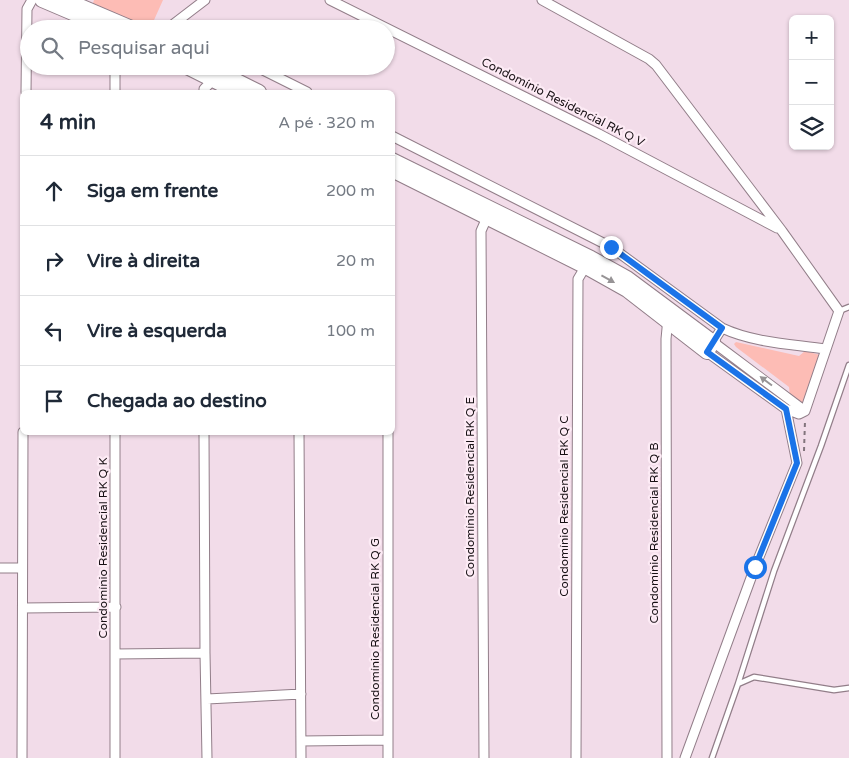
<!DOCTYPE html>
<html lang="pt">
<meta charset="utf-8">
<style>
:root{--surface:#fff;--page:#f6f6f7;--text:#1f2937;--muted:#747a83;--line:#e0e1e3}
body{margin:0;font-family:"Varela Round",sans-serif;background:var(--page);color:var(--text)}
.controls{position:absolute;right:15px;top:15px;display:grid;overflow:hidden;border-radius:8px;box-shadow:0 1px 4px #0004}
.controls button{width:45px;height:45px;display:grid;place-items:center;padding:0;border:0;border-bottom:1px solid var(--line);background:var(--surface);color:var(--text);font:25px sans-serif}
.stop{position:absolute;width:15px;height:15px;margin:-11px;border:4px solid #1a73e8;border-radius:50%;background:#fff}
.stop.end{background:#1a73e8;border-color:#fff;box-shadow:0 1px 5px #0008}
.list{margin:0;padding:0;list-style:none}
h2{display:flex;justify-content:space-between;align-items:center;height:65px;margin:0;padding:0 20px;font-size:21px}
h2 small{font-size:16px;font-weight:400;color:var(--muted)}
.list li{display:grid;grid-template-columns:32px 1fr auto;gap:15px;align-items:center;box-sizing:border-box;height:70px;padding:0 20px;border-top:1px solid var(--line)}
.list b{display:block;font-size:19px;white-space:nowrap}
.list em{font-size:16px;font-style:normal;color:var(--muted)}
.icon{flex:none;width:28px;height:28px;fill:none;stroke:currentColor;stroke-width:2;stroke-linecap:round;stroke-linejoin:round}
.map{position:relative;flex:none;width:849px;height:758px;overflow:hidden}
.search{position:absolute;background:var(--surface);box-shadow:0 1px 4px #0004;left:20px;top:20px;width:375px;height:55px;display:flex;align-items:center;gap:12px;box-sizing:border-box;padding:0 18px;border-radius:28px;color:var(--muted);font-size:19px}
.panel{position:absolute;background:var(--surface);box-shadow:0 1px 4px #0004;left:20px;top:90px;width:375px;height:345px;border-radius:8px}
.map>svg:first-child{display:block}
.green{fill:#fdbcb5}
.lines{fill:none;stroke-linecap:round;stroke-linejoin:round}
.lane-casing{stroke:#927e89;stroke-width:7}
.street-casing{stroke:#927e89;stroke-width:11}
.secondary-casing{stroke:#927e89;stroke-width:16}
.path{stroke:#82747c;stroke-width:2;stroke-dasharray:4 4;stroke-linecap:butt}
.lane{stroke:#fff;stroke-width:4.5}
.street{stroke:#fff;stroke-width:9}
.secondary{stroke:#fff;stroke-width:14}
.oneway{fill:#979496}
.route{stroke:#1a73e8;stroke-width:6}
.labels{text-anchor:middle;stroke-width:4.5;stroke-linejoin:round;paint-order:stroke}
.street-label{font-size:12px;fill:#181115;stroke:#fdebf5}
</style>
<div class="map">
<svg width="849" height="758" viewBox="0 0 849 758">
<rect width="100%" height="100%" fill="#f2dce9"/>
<path class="green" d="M 94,0 L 163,0 L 150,29 L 140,29 L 93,3 Z
M 736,342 L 799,356 L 805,351 L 820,355 L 805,401 L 801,404 L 790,397 L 789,387 L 736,347 L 734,344 Z"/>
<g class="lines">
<defs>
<path id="lane" d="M 839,311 L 849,307
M 738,684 L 774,571 L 821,446 L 849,365
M 712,758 L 738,684 L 754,677 L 834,690 L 849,688"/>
<path id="street" d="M 330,0 L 599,134 L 777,228
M 542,0 L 649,59 L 656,65 L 782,231 L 839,311 L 805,411
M 167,29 L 205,0
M 115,66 L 115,92
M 255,66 L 307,92
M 26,92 L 27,9 L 32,0
M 204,92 L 204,89 L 211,82 L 218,79
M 392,136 L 611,247 L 722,328 C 754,343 792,344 826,349
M 722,328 L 713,342 L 805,411
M 707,352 L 786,409 L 799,414 L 805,411
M 204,432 L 205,653 L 207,758
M 299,432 L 301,758
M 388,432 L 388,758
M 0,568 L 22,568
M 23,608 L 116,607
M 115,654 L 205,653
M 207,699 L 301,694
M 301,741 L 387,740
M 22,758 L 23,432
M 115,758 L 115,432
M 484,758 L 481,231 L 485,222 L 493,216
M 576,758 L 578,279 L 587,264
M 667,758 L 666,339 L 668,318
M 685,758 L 755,567 L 797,463 L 786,409"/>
<path id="secondary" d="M 42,0 L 110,29
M 66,0 L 134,29
M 185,66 L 237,92
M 207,66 L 259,92
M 392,160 L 591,258 L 627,278 L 713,342 L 707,352 L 627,290 L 586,267 L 392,170"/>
</defs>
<use href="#lane" class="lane-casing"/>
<use href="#street" class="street-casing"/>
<use href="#secondary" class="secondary-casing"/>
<path class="path" d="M 804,451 L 805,421"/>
<use href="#lane" class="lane"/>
<use href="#street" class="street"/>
<use href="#secondary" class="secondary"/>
</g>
<defs><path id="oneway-solid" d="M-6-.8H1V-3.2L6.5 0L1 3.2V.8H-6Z" transform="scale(1.25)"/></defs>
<g class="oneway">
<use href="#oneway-solid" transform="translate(608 279) rotate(29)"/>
<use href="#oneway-solid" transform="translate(766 381) rotate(-143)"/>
</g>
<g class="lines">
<path class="route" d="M 611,247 L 722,328 L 707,352 L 786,409 L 797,463 L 755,567"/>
</g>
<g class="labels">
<g class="street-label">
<text transform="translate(563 102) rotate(27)" y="4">Condomínio Residencial RK Q V</text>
<text transform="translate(470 487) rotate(-90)" y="4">Condomínio Residencial RK Q E</text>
<text transform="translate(564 506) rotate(-90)" y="4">Condomínio Residencial RK Q C</text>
<text transform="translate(654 533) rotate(-90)" y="4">Condomínio Residencial RK Q B</text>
<text transform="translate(103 548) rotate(-90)" y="4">Condomínio Residencial RK Q K</text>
<text transform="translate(375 629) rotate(-90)" y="4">Condomínio Residencial RK Q G</text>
</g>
</g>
</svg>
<div class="controls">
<button>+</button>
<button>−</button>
<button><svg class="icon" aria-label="layers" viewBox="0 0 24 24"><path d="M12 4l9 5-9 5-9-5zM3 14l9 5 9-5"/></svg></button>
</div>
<div class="stop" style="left:755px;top:567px"></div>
<div class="stop end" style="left:611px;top:247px"></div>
<div class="search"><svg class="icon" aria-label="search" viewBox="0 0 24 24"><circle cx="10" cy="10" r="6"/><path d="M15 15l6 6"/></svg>Pesquisar aqui</div>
<section class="panel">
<h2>4 min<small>A pé · 320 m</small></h2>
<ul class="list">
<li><svg class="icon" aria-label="ahead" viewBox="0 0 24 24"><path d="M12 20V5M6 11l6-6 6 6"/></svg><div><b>Siga em frente</b></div><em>200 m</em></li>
<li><svg class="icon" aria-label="right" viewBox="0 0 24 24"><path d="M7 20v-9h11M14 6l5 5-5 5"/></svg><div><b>Vire à direita</b></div><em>20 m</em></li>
<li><svg class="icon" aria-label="left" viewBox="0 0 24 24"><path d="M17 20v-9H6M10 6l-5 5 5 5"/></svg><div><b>Vire à esquerda</b></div><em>100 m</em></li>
<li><svg class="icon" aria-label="arrive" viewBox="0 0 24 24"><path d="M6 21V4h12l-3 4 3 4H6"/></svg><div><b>Chegada ao destino</b></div></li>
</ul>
</section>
</div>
